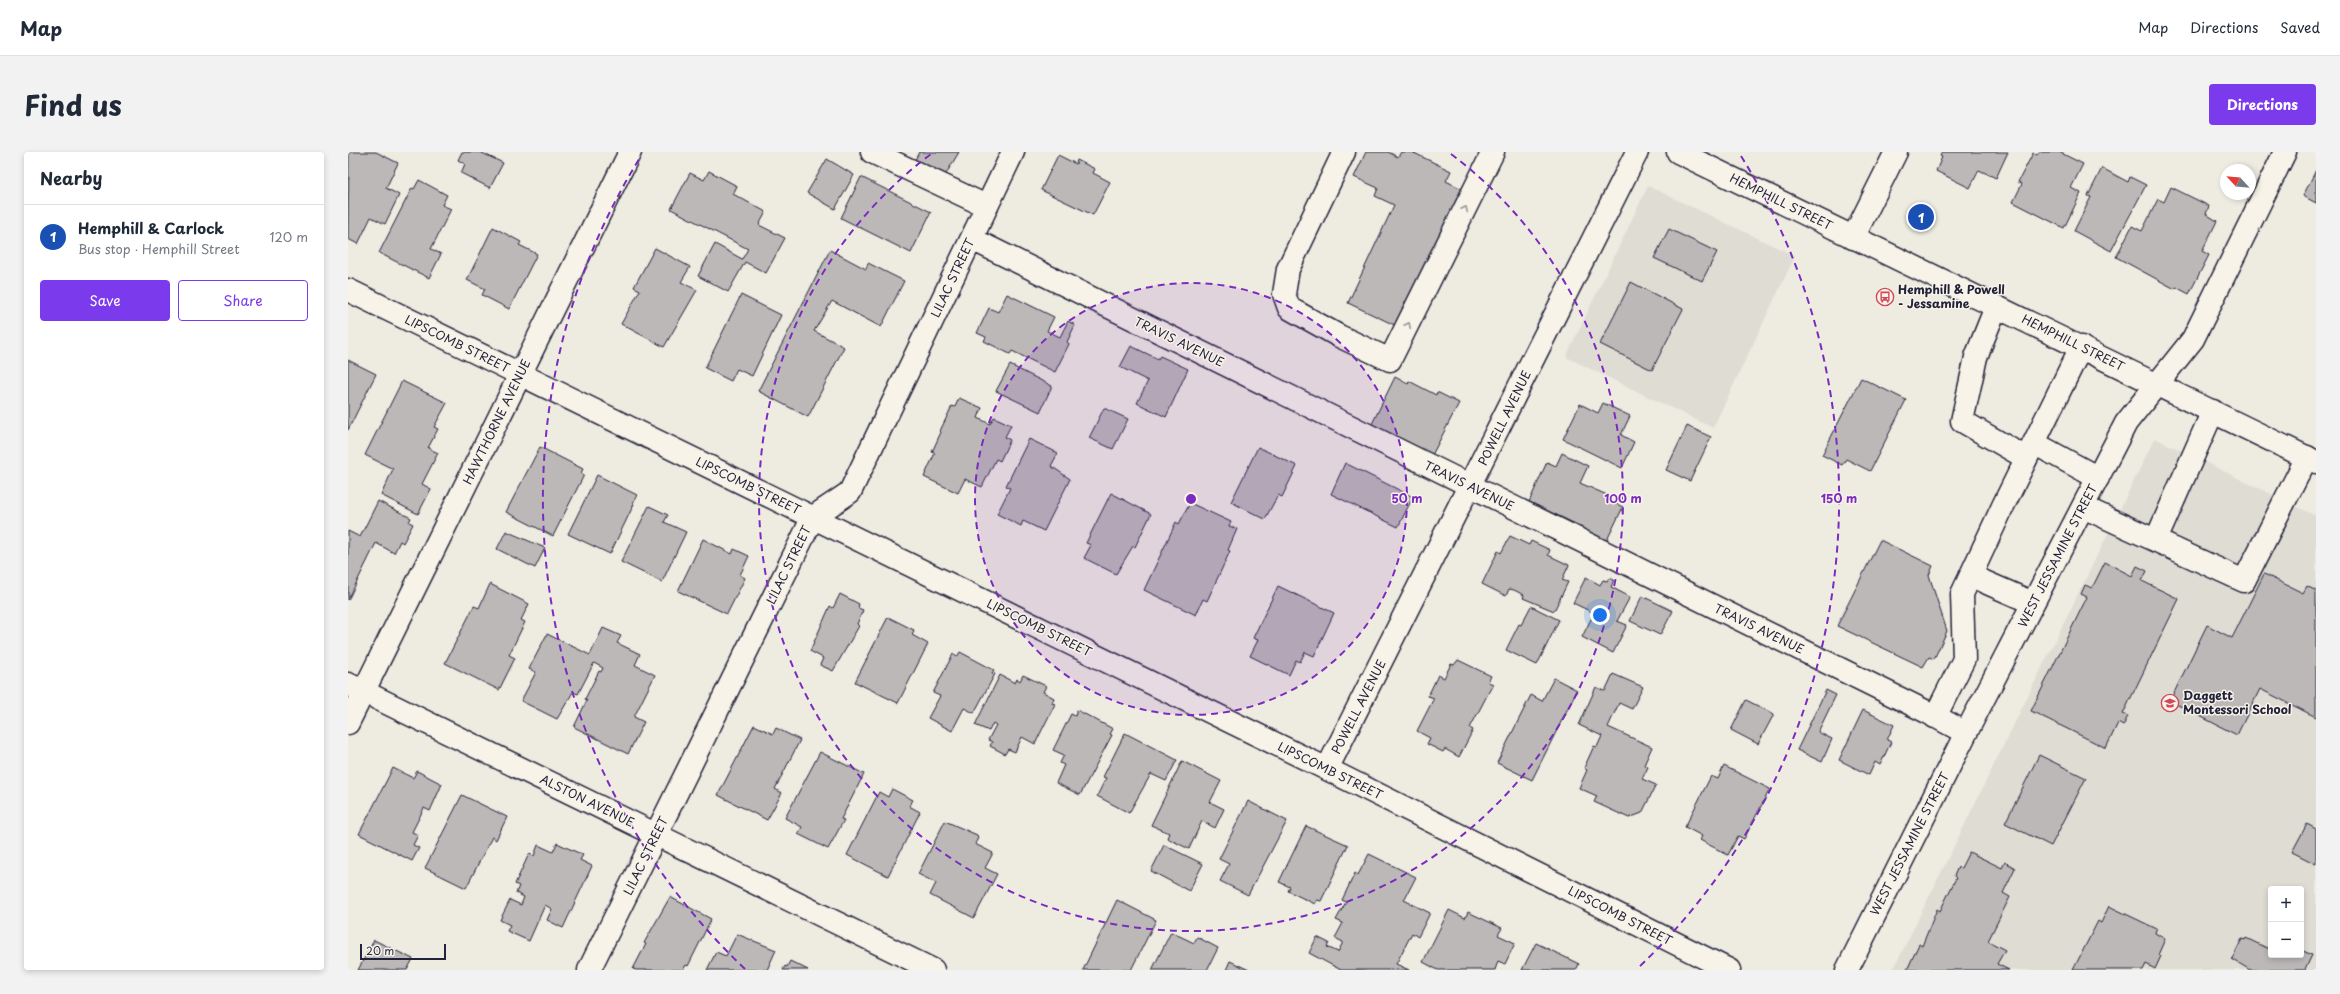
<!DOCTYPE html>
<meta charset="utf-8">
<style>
:root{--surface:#fff;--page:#f2f2f3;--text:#1f2937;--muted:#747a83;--line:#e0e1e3;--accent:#7c3aed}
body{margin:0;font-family:"Playpen Sans",sans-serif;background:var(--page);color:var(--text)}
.controls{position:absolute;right:12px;bottom:12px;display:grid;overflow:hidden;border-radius:4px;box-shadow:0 2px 6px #0003}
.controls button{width:36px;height:36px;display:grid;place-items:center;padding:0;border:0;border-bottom:1px solid var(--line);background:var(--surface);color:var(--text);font:20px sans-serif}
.compass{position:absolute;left:1872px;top:12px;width:36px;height:36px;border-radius:50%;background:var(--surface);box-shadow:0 2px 6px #0003;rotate:296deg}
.scale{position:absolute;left:12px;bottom:10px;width:86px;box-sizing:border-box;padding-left:4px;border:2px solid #22223b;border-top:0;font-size:11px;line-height:14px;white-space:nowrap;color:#22223b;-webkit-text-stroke:3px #f7f3e8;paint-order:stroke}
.you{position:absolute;left:1252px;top:463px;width:14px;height:14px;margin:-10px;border:3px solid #fff;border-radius:50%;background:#1a73e8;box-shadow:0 0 0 6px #1a73e833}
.badge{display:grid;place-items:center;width:26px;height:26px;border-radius:50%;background:var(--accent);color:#fff;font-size:13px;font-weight:700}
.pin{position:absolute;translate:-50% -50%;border:2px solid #fff;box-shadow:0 1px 4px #0006}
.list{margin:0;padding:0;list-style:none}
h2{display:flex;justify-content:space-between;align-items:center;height:52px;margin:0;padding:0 16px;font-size:17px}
h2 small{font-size:13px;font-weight:400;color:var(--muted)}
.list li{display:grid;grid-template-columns:26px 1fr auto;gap:12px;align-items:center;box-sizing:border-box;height:64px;padding:0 16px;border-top:1px solid var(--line)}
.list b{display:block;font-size:15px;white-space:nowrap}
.list p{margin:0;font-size:13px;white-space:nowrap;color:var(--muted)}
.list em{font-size:13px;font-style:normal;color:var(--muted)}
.actions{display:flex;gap:8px;padding:12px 16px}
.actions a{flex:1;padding:9px 0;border:1px solid var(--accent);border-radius:4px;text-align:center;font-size:14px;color:var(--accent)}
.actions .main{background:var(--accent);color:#fff}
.map{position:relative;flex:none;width:1968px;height:818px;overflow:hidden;border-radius:4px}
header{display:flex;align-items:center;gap:24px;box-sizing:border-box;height:56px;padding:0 20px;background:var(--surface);border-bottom:1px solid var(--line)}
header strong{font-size:19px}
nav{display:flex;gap:22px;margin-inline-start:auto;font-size:14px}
.intro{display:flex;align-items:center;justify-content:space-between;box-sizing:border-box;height:96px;padding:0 24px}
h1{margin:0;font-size:28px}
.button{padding:10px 18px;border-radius:4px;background:var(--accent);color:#fff;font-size:14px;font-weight:700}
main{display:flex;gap:24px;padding:0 24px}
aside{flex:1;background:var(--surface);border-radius:4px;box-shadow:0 2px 6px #0003}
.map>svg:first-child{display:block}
.built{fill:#dfdcd4;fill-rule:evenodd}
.building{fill:#bbb8b7;stroke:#22223b}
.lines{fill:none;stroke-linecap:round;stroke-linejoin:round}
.minor-casing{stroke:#22223b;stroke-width:25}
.major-casing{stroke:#22223b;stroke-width:25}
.minor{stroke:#f7f3e8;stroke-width:22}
.major{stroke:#f7f3e8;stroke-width:22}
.oneway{stroke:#97959a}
.ring{fill:none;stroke:#7b2cbf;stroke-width:2;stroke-dasharray:7 5}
.labels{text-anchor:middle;stroke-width:3;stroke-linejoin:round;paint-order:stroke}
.street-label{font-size:12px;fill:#22223b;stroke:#f7f3e8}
.poi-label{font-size:12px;font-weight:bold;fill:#22223b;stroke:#f7f3e8;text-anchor:start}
.centre{fill:#7b2cbf;stroke:#f7f3e8;stroke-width:2}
.ring-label{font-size:12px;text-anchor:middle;font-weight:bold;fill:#7b2cbf;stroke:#f7f3e8;stroke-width:3;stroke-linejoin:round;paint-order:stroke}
</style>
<header>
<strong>Map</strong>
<nav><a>Map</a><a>Directions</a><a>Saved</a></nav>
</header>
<div class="intro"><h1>Find us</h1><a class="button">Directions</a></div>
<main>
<aside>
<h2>Nearby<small></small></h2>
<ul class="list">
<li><span class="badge" style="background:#1a4fb4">1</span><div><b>Hemphill &amp; Carlock</b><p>Bus stop · Hemphill Street</p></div><em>120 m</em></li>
</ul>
<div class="actions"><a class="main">Save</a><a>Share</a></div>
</aside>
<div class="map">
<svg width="1968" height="818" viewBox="0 0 1968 818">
<rect width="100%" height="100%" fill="#eeebe1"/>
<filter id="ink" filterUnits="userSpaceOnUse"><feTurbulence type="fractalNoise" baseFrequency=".025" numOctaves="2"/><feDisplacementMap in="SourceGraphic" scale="8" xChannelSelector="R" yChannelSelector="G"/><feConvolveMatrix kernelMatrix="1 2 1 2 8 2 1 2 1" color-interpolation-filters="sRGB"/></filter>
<g filter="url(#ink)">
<path class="built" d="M 1300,34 L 1447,104 L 1365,276 L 1218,205 Z
M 1807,286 L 1968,364 L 1968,818 L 1545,818 ZM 1923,737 L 1953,737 L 1953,803 L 1923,803 Z"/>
<path class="building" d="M 1,0 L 28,0 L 50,11 L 38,36 L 51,43 L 37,72 L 23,65 L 10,92 L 0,87 Z
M 114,0 L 132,0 L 155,11 L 142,36 L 113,21 L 117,12 L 110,8 Z
M 571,0 L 611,0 L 595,27 L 565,12 Z
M 1018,0 L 1040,0 L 1050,5 L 1053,0 L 1064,0 L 1103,19 L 1098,29 L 1120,40 L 1055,177 L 1000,151 L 1046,53 L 1027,44 L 1030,36 L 1006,25 Z
M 1594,0 L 1660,0 L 1648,26 L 1631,18 L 1622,36 L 1588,19 L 1594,5 L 1592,4 Z
M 1691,0 L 1711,0 L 1735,12 L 1723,36 L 1733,41 L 1716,76 L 1665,50 L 1674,32 L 1670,30 L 1685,1 L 1689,3 Z
M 710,3 L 728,12 L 729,8 L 747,17 L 745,21 L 762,30 L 745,63 L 693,38 Z
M 479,7 L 506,23 L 487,57 L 459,41 Z
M 1754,16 L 1780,30 L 1782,25 L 1798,33 L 1763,99 L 1726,79 L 1743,45 L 1740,44 Z
M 1968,18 L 1968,51 L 1955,44 Z
M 361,19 L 389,34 L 385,42 L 418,60 L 411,73 L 437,86 L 418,121 L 397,110 L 380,140 L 350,124 L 367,92 L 394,107 L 400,97 L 323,57 L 342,21 L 356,28 Z
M 513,25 L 583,60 L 563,101 L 493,66 Z
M 71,28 L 99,43 L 94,53 L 103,57 L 83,97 L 93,102 L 81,126 L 31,101 L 64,36 L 66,37 Z
M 1823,35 L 1861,54 L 1858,62 L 1869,69 L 1854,99 L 1861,103 L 1841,142 L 1828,135 L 1827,137 L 1768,105 L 1784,74 L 1794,79 L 1810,47 L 1816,50 Z
M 145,75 L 173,90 L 171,93 L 189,102 L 161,157 L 134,143 L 137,137 L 119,128 Z
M 1321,77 L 1369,100 L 1354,129 L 1306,106 Z
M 307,96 L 342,115 L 333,130 L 349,138 L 316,195 L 273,172 L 292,138 L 286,135 Z
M 482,98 L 518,117 L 520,111 L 556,129 L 533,175 L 484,149 L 466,179 L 496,195 L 460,265 L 410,239 Z
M 1283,130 L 1335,157 L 1304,218 L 1252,192 Z
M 659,142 L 706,165 L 699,179 L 712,185 L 720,169 L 727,173 L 719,190 L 721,192 L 707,220 L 664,199 L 662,202 L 636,189 L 638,185 L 629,181 L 641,156 L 650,160 Z
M 393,143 L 433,163 L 404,224 L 389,217 L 383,229 L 357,216 Z
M 783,194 L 810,207 L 812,204 L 840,217 L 818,265 L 789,251 L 800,229 L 772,215 Z
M 0,208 L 28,222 L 0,278 Z
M 662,213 L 704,234 L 692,260 L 648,239 Z
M 1047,225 L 1060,232 L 1061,229 L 1088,243 L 1089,240 L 1111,251 L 1082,307 L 1022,276 Z
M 1513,226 L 1558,248 L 1522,319 L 1498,307 L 1494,313 L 1474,303 Z
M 54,229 L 99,251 L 86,275 L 90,277 L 80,296 L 90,301 L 74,332 L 83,337 L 70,362 L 33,343 L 45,317 L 17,303 Z
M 611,246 L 634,256 L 630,266 L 642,272 L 646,265 L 663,273 L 657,285 L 662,288 L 652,309 L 648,307 L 634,335 L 617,327 L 610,341 L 576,325 L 587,301 L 584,300 L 593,280 L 592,279 L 604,254 L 607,255 Z
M 1255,251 L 1282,264 L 1273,283 L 1286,290 L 1274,316 L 1215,287 L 1232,252 L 1250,261 Z
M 756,256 L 780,267 L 765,297 L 741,286 Z
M 1339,274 L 1363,285 L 1342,329 L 1318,318 Z
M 681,287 L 710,301 L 703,314 L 722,327 L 696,379 L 675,369 L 673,374 L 649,362 L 662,336 L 658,334 Z
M 192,295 L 235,317 L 233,321 L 236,323 L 205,384 L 158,360 Z
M 910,295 L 949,314 L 934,345 L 930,343 L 917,367 L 883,350 Z
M 1214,301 L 1240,314 L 1232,331 L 1259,343 L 1258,347 L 1275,355 L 1258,390 L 1233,378 L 1234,375 L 1181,350 L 1199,310 L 1208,314 Z
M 997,311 L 1065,345 L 1050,375 L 983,342 Z
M 249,323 L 289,343 L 285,351 L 286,352 L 262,402 L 220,382 Z
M 763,341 L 803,362 L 787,395 L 785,394 L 768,422 L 736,406 L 743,393 L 738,391 Z
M 30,349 L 63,366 L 61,370 L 65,372 L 55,391 L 52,389 L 46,401 L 28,391 L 0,448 L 0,379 L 12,385 Z
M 842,351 L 883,370 L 881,374 L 889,377 L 880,398 L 882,399 L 859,449 L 855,447 L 848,463 L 796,438 L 828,370 L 831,372 Z
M 301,354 L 320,363 L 316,370 L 338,380 L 314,430 L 273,410 Z
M 158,379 L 197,396 L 187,416 L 149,397 Z
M 1162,384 L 1181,393 L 1183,389 L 1202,398 L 1200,403 L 1221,413 L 1214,428 L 1220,430 L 1206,459 L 1175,446 L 1176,443 L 1166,438 L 1161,437 L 1158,444 L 1134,432 L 1150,399 L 1153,401 Z
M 355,387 L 384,402 L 386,397 L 401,404 L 392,423 L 397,426 L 379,462 L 330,439 Z
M 1532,388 L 1585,414 L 1581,423 L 1599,479 L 1586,507 L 1581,505 L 1575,515 L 1489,474 Z
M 1757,410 L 1784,424 L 1789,414 L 1799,419 L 1794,429 L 1831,447 L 1775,562 L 1780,564 L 1775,574 L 1770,571 L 1758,596 L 1683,559 L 1739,445 L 1733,442 L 1737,433 L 1744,436 Z
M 1916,422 L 1955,441 L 1959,434 L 1968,439 L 1968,565 L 1912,537 L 1889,583 L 1822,549 L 1859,473 L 1884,486 Z
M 1238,425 L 1252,433 L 1255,428 L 1259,429 L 1261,426 L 1266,428 L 1263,435 L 1282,445 L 1269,469 L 1279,473 L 1265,501 L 1234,485 L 1246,461 L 1225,451 Z
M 142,432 L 181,452 L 173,468 L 177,470 L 161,503 L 167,506 L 151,538 L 97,511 L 126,454 L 131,456 Z
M 930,434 L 986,461 L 966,504 L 957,500 L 952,510 L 948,508 L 941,523 L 902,504 L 910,488 L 905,486 Z
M 492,442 L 511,452 L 510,456 L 515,458 L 509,472 L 511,474 L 485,519 L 472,513 L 475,506 L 462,499 L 482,454 L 485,456 Z
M 1294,444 L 1325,459 L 1312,483 L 1282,469 Z
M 1183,454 L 1211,468 L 1189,513 L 1158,498 L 1171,472 L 1173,473 Z
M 540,465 L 566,478 L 564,483 L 580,492 L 550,551 L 507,530 Z
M 255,476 L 273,484 L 269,491 L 292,502 L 287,513 L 307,523 L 286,565 L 296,570 L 280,602 L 226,575 L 239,548 L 237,547 L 251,519 L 253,520 L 255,516 L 246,511 L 230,542 L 225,540 L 209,567 L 173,549 L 188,520 L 181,517 L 199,482 L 242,503 Z
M 612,500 L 646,518 L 644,521 L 647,522 L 626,561 L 616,556 L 604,579 L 580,566 L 592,544 L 585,541 L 605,502 L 609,505 Z
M 1110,508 L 1143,524 L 1140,530 L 1145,532 L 1122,576 L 1125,578 L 1111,605 L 1097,597 L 1095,600 L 1079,592 L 1082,586 L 1069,579 L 1086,546 L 1080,544 L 1090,523 L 1096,526 L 1103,512 L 1106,513 Z
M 1265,522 L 1295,535 L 1284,557 L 1271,551 L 1260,575 L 1304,595 L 1296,613 L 1300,615 L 1294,627 L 1308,633 L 1294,661 L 1281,666 L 1246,650 L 1249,644 L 1231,636 L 1239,618 L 1236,616 L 1246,594 L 1249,595 L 1254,584 L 1231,573 L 1248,535 L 1257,539 Z
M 652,523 L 667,531 L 669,527 L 672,529 L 675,523 L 698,534 L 695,540 L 706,546 L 704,551 L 707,552 L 687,592 L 674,585 L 667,600 L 660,597 L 657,602 L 642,594 L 644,590 L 640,588 L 648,573 L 645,571 L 641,579 L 627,573 Z
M 1206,526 L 1229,538 L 1184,628 L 1149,611 L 1183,543 L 1194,549 Z
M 1478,538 L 1488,543 L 1470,580 L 1484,587 L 1474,610 L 1449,598 Z
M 1398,548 L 1426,562 L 1410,592 L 1383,578 Z
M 729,558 L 765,577 L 762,582 L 764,583 L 732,643 L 708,631 L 716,613 L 712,611 L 716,603 L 705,598 L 723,562 L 727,564 Z
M 1515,558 L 1546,573 L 1539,588 L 1543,590 L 1532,613 L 1527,610 L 1521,623 L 1491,608 Z
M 406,573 L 425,582 L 428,576 L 452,588 L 427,637 L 434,641 L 419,668 L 370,643 Z
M 777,581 L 829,608 L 818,629 L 803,622 L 781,661 L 749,644 L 758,626 L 755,625 Z
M 472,600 L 516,622 L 493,667 L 496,668 L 480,697 L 450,682 L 454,675 L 437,666 Z
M 1691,603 L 1738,626 L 1703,694 L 1657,671 Z
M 834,609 L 873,629 L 862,650 L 876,657 L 867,676 L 854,669 L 841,697 L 819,686 L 821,681 L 803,673 Z
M 1376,614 L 1422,637 L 1396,687 L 1390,684 L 1380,703 L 1352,688 L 1354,684 L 1337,675 L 1363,624 L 1370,627 Z
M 45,616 L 65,626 L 69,619 L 94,632 L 82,659 L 76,656 L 64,680 L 70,683 L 65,693 L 71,696 L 64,709 L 11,682 Z
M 544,637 L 565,648 L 561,654 L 572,660 L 540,724 L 499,703 L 531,640 L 540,645 Z
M 114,643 L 159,665 L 148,688 L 144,685 L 118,736 L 77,716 Z
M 900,649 L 939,669 L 900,743 L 872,729 L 881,712 L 871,707 Z
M 597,669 L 629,683 L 630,686 L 627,692 L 645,701 L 637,716 L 649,722 L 626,766 L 582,743 L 588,731 L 570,722 Z
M 1959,672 L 1968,677 L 1968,712 L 1944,700 Z
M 958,674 L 1000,693 L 973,749 L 969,748 L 967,752 L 940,739 L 942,735 L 931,730 Z
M 209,691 L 235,703 L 232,708 L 244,714 L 215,776 L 199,768 L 204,757 L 197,753 L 181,789 L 159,779 L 162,773 L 152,768 L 162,748 L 173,753 L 176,745 L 168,741 L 171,734 L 167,732 L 181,702 L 186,704 L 190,693 L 205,700 Z
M 816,693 L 855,712 L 841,739 L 803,719 Z
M 1621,700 L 1654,716 L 1657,710 L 1667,716 L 1655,741 L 1662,745 L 1640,789 L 1657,798 L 1649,812 L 1661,818 L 1559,818 L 1571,792 L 1574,794 L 1589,757 L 1592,759 L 1608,726 L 1606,724 L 1610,715 L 1613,716 Z
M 1021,702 L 1068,725 L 1056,748 L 1082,761 L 1070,785 L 1064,781 L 1048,812 L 1061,818 L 993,818 L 961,801 L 969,785 L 981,791 L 979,795 L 990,800 L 995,790 L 987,786 L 995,771 L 988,768 L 998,750 L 994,748 L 1007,721 L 1010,723 Z
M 322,745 L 363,767 L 352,790 L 340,814 L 338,813 L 335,818 L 288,818 L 285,817 L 298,792 L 296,791 Z
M 769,748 L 808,768 L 783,818 L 735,818 Z
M 1761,754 L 1809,777 L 1807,781 L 1817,787 L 1810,803 L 1813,804 L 1807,817 L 1798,812 L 1795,818 L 1725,818 L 1750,769 L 1753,771 Z
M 1101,758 L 1117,766 L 1120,760 L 1154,776 L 1150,783 L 1167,791 L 1157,812 L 1150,809 L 1147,818 L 1090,818 L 1075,810 Z
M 823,780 L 846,791 L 849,785 L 870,796 L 859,818 L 804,818 Z
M 389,782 L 428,798 L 419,818 L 359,818 L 368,800 L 378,804 Z
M 1898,786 L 1921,797 L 1923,793 L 1923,803 L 1953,803 L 1953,798 L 1964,803 L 1957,818 L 1902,818 L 1884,807 L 1894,787 L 1897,788 Z
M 26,788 L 65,807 L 59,818 L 10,818 Z
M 1188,791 L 1231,812 L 1228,818 L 1174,818 Z
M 442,809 L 460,818 L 435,818 L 437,814 L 439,815 Z
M 882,809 L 901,818 L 878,818 Z"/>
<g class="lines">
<defs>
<path id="minor" d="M 524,0 L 638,54
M 996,0 L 940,117 L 936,142 L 941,156 L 991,184 L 1042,208 L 1145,0
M 1505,86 L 1548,0
M 624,87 L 1581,561 L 1618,581
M 0,138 L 979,617 L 1381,818
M 1648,155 L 1628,205 L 1614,269 L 1678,306
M 1686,291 L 1750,326
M 1735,355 L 1896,429 L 1959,305
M 1808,388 L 1865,259
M 1623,424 L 1685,451
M 0,532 L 585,818
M 1587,565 L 1616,507 L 1614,442 L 1655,354 L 1733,195
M 0,571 L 282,0
M 979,617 L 1289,0
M 241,818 L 465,365 L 502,340 L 665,0
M 1499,818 L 1618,581 L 1778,271 L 1845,187 L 1937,0"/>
<path id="major" d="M 1330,0 L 1968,310"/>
</defs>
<use href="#minor" class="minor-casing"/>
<use href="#major" class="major-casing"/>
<use href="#minor" class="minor"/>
<use href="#major" class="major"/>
</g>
<defs><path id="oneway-chevron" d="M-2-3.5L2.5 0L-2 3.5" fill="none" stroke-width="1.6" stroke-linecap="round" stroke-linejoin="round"/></defs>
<g class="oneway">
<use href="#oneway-chevron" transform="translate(1117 57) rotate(-64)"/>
<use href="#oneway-chevron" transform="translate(1060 173) rotate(-64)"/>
</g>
</g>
<circle cx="843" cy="347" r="216" fill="#7b2cbf" fill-opacity=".12"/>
<g class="ring">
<circle cx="843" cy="347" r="216"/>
<path d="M1103 2A432 432 0 1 1 583 2"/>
<path d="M397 817A648 648 0 0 1 293 4M1393 4A648 648 0 0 1 1289 817"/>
</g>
<defs>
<symbol id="bus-ring" viewBox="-11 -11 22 22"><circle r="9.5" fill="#f7f3e8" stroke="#d1495b" stroke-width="1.5"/><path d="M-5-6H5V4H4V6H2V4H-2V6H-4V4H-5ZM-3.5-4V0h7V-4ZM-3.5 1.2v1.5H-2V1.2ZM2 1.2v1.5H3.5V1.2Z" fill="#d1495b"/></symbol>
<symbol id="school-ring" viewBox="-11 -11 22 22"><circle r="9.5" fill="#f7f3e8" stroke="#d1495b" stroke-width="1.5"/><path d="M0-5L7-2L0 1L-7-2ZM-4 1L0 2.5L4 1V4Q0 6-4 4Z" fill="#d1495b"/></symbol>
</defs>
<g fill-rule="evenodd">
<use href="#bus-ring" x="1527" y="135" width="20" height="20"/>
<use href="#school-ring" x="1812" y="541" width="20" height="20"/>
</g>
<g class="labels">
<g class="street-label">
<text transform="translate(1433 50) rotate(26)" y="4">HEMPHILL STREET</text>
<text transform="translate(605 126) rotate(-65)" y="4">LILAC STREET</text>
<text transform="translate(831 190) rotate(26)" y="4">TRAVIS AVENUE</text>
<text transform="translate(1725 191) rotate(26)" y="4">HEMPHILL STREET</text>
<text transform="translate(109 192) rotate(26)" y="4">LIPSCOMB STREET</text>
<text transform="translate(1157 266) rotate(-64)" y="4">POWELL AVENUE</text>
<text transform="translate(149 270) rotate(-64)" y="4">HAWTHORNE AVENUE</text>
<text transform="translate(400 334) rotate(26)" y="4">LIPSCOMB STREET</text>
<text transform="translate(1121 334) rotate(26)" y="4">TRAVIS AVENUE</text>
<text transform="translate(1710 404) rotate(-63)" y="4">WEST JESSAMINE STREET</text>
<text transform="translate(441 413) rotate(-64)" y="4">LILAC STREET</text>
<text transform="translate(691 476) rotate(26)" y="4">LIPSCOMB STREET</text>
<text transform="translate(1411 477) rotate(26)" y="4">TRAVIS AVENUE</text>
<text transform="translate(1011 555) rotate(-63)" y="4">POWELL AVENUE</text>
<text transform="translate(982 619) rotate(26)" y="4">LIPSCOMB STREET</text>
<text transform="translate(239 649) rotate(26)" y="4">ALSTON AVENUE</text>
<text transform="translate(1562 692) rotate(-63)" y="4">WEST JESSAMINE STREET</text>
<text transform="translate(298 704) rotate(-64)" y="4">LILAC STREET</text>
<text transform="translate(1272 764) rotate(27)" y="4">LIPSCOMB STREET</text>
</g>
<g class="poi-label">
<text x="1550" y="142">Hemphill &amp; Powell<tspan x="1550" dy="14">- Jessamine</tspan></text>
<text x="1835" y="548">Daggett<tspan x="1835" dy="14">Montessori School</tspan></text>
</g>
</g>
<circle cx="843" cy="347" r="6" class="centre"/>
<g class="ring-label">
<text x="1059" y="351">50 m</text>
<text x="1275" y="351">100 m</text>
<text x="1491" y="351">150 m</text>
</g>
</svg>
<div class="controls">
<button>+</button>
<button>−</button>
</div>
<svg class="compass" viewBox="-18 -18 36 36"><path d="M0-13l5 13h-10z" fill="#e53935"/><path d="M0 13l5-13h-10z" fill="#747a83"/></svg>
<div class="scale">20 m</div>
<div class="you"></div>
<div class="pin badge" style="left:1573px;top:65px;background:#1a4fb4">1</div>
</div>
</main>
